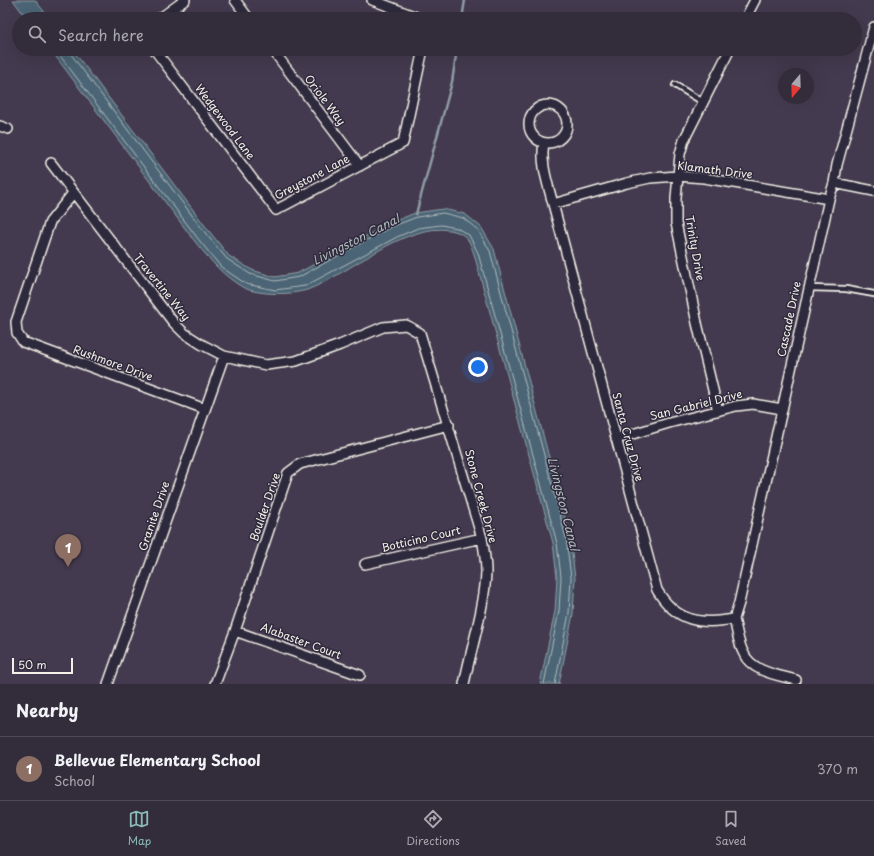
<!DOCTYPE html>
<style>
:root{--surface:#332c3b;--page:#3e3846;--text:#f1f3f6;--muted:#a9a7af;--line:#4e4855;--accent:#8bbbb9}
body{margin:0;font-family:"Playpen Sans",sans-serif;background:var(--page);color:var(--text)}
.compass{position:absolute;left:778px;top:68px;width:36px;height:36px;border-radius:50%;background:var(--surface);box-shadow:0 4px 16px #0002;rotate:199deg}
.scale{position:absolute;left:12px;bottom:10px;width:61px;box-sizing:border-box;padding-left:4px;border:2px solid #f4f1e8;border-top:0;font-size:11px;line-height:14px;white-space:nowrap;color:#f4f1e8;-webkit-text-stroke:3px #2f2a3d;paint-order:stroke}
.you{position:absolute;left:478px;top:367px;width:14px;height:14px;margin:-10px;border:3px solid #fff;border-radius:50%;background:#1a73e8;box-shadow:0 0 0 6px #1a73e833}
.badge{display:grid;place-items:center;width:26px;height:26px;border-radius:50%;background:var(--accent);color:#fff;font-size:13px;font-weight:700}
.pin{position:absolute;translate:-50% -33px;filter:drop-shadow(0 1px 2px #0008)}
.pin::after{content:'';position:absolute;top:21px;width:14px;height:12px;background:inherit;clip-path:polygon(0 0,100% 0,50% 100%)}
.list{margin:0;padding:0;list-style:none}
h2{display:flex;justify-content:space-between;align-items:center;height:52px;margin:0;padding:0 16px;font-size:17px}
h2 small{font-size:13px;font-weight:400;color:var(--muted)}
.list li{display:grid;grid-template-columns:26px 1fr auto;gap:12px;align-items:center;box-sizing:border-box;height:64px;padding:0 16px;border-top:1px solid var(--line)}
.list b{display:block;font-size:15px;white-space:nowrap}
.list p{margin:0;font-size:13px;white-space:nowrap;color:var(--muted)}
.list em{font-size:13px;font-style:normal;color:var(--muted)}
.icon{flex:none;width:22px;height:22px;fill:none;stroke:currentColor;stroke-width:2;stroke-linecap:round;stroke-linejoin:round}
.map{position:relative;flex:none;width:874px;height:684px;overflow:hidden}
.search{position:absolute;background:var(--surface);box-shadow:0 4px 16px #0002;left:12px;right:12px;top:12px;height:44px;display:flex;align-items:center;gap:10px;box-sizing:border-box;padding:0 14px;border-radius:22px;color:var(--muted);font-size:15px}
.sheet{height:116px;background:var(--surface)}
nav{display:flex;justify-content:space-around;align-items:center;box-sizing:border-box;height:56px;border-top:1px solid var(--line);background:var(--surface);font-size:11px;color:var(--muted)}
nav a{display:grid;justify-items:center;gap:2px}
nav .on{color:var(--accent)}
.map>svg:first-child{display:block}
.water{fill:#4c6576;stroke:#8f9da4}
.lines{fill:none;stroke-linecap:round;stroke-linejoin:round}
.shore{stroke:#b1b9ba;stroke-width:1}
.stream{stroke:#8f9da4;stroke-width:2.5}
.lane-casing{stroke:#f4f1e8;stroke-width:8}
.street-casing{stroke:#f4f1e8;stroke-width:12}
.lane{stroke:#2f2a3d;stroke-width:4.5}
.street{stroke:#2f2a3d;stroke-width:9}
.labels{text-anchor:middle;stroke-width:3;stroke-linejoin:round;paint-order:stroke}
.street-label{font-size:11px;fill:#f4f1e8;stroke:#2f2a3d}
.water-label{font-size:12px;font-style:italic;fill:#b1b9ba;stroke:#2f2a3d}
</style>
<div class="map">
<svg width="874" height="684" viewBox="0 0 874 684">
<rect width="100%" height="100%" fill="#443a4f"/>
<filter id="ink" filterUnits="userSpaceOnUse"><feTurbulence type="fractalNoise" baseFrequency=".025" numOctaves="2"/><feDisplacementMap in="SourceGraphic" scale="8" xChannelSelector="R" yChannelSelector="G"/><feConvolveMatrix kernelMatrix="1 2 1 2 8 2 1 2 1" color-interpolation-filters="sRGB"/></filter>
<g filter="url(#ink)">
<path class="water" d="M 13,0 L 35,0 L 50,19 L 27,19 Z
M 50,49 L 72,49 L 209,231 L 229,256 L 252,270 L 275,277 L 298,273 L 390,223 L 415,213 L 443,209 L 465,214 L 481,227 L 494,249 L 570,537 L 575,578 L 573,614 L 559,684 L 540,684 L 555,611 L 557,578 L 553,543 L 474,254 C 472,249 470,241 466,238 C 462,233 455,231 450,230 C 405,222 348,275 307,290 C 291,295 259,295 244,288 C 224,277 210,260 196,243 Z"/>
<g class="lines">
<path class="shore" d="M 55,49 L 199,240 L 221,267 L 246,284 L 275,290 L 305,286 L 397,237 L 418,228 L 441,225 L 457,228 L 469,235 L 478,253 L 557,543 L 561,577 L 559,611 L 544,684
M 69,49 L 70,53 L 206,234 L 227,259 L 250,274 L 275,281 L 299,277 L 391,227 L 417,217 L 443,213 L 463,218 L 478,230 L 490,251 L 566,538 L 571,578 L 569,613 L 555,684"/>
<path class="stream" d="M 462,19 L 465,0
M 416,214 L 452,82 L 457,49"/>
<defs>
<path id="lane" d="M 675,85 L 703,102
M 808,288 L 846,289 L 874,294"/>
<path id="street" d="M 235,0 L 249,19
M 372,0 L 422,19
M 159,19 L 185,0
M 745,19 L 755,0
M 154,49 L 276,210 L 403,143 L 423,49
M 272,49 L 360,166
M529 124a19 19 0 1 1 38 0a19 19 0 1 1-38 0Z
M 0,126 L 8,129
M 544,143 C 540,163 548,184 553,204 L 657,590 C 676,622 700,625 734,619
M 51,163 L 173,322 L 184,333 L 201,344 L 224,356 L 266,365 L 296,361 L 340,345 L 383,327 L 406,325 L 420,333 L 482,538 C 484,549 486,560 486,572 C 485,606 471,649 464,684
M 834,183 L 874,191
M 73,193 L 50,222 L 16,322 L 17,333 L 23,342 L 205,409
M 553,204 L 627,183 L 650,178 L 678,176 L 704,178 L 829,199
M 718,411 L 697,323 L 676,223 L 676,198 L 680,154 L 684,140 L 730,49
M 616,439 L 669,423 L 736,406 L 753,404 L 782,409
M 365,564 L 482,538
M 734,619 L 739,603 L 829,199 L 834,183 L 837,165 L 874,27
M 734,619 C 737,630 738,642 743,652 C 751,672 778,675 796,680
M 235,631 L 360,675
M 108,684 L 224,356
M 215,684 L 235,631 L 288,473 L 300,464 L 449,425"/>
</defs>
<use href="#lane" class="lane-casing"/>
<use href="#street" class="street-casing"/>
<use href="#lane" class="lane"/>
<use href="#street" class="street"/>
</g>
</g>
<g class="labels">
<g class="street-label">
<text transform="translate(325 100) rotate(53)" y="4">Oriole Way</text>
<text transform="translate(225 122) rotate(53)" y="4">Wedgewood Lane</text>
<text transform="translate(715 170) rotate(7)" y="4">Klamath Drive</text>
<text transform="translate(312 177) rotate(-28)" y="4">Greystone Lane</text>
<text transform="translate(695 248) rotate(80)" y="4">Trinity Drive</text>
<text transform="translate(162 287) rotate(51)" y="4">Travertine Way</text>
<text transform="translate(789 319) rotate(-78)" y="4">Cascade Drive</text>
<text transform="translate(113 363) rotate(20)" y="4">Rushmore Drive</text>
<text transform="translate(696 405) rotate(-14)" y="4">San Gabriel Drive</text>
<text transform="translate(628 437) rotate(75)" y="4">Santa Cruz Drive</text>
<text transform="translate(481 496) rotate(75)" y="4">Stone Creek Drive</text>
<text transform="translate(265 507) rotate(-71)" y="4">Boulder Drive</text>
<text transform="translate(154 516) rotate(-71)" y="4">Granite Drive</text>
<text transform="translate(421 539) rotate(-13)" y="4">Botticino Court</text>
<text transform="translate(301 641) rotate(20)" y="4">Alabaster Court</text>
</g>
<g class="water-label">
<text transform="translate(356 240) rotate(-27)" y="4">Livingston Canal</text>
<text transform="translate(563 504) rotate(76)" y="4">Livingston Canal</text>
</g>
</g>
</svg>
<svg class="compass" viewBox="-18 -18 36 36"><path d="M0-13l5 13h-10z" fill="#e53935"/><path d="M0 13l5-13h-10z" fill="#a9a7af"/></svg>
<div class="scale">50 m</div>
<div class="you"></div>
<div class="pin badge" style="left:68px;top:567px;background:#8d6e63">1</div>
<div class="search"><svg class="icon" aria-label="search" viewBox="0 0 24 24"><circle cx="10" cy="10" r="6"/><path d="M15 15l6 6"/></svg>Search here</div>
</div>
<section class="sheet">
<h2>Nearby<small></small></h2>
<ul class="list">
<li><span class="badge" style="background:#8d6e63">1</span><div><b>Bellevue Elementary School</b><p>School</p></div><em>370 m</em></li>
</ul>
</section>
<nav>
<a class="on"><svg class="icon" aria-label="map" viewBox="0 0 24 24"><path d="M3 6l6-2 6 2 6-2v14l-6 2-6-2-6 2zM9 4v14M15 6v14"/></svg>Map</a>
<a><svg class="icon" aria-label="directions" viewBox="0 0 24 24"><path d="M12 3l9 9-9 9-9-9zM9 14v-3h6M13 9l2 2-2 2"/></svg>Directions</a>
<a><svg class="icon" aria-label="saved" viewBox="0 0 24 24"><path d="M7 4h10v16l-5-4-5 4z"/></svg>Saved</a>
</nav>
